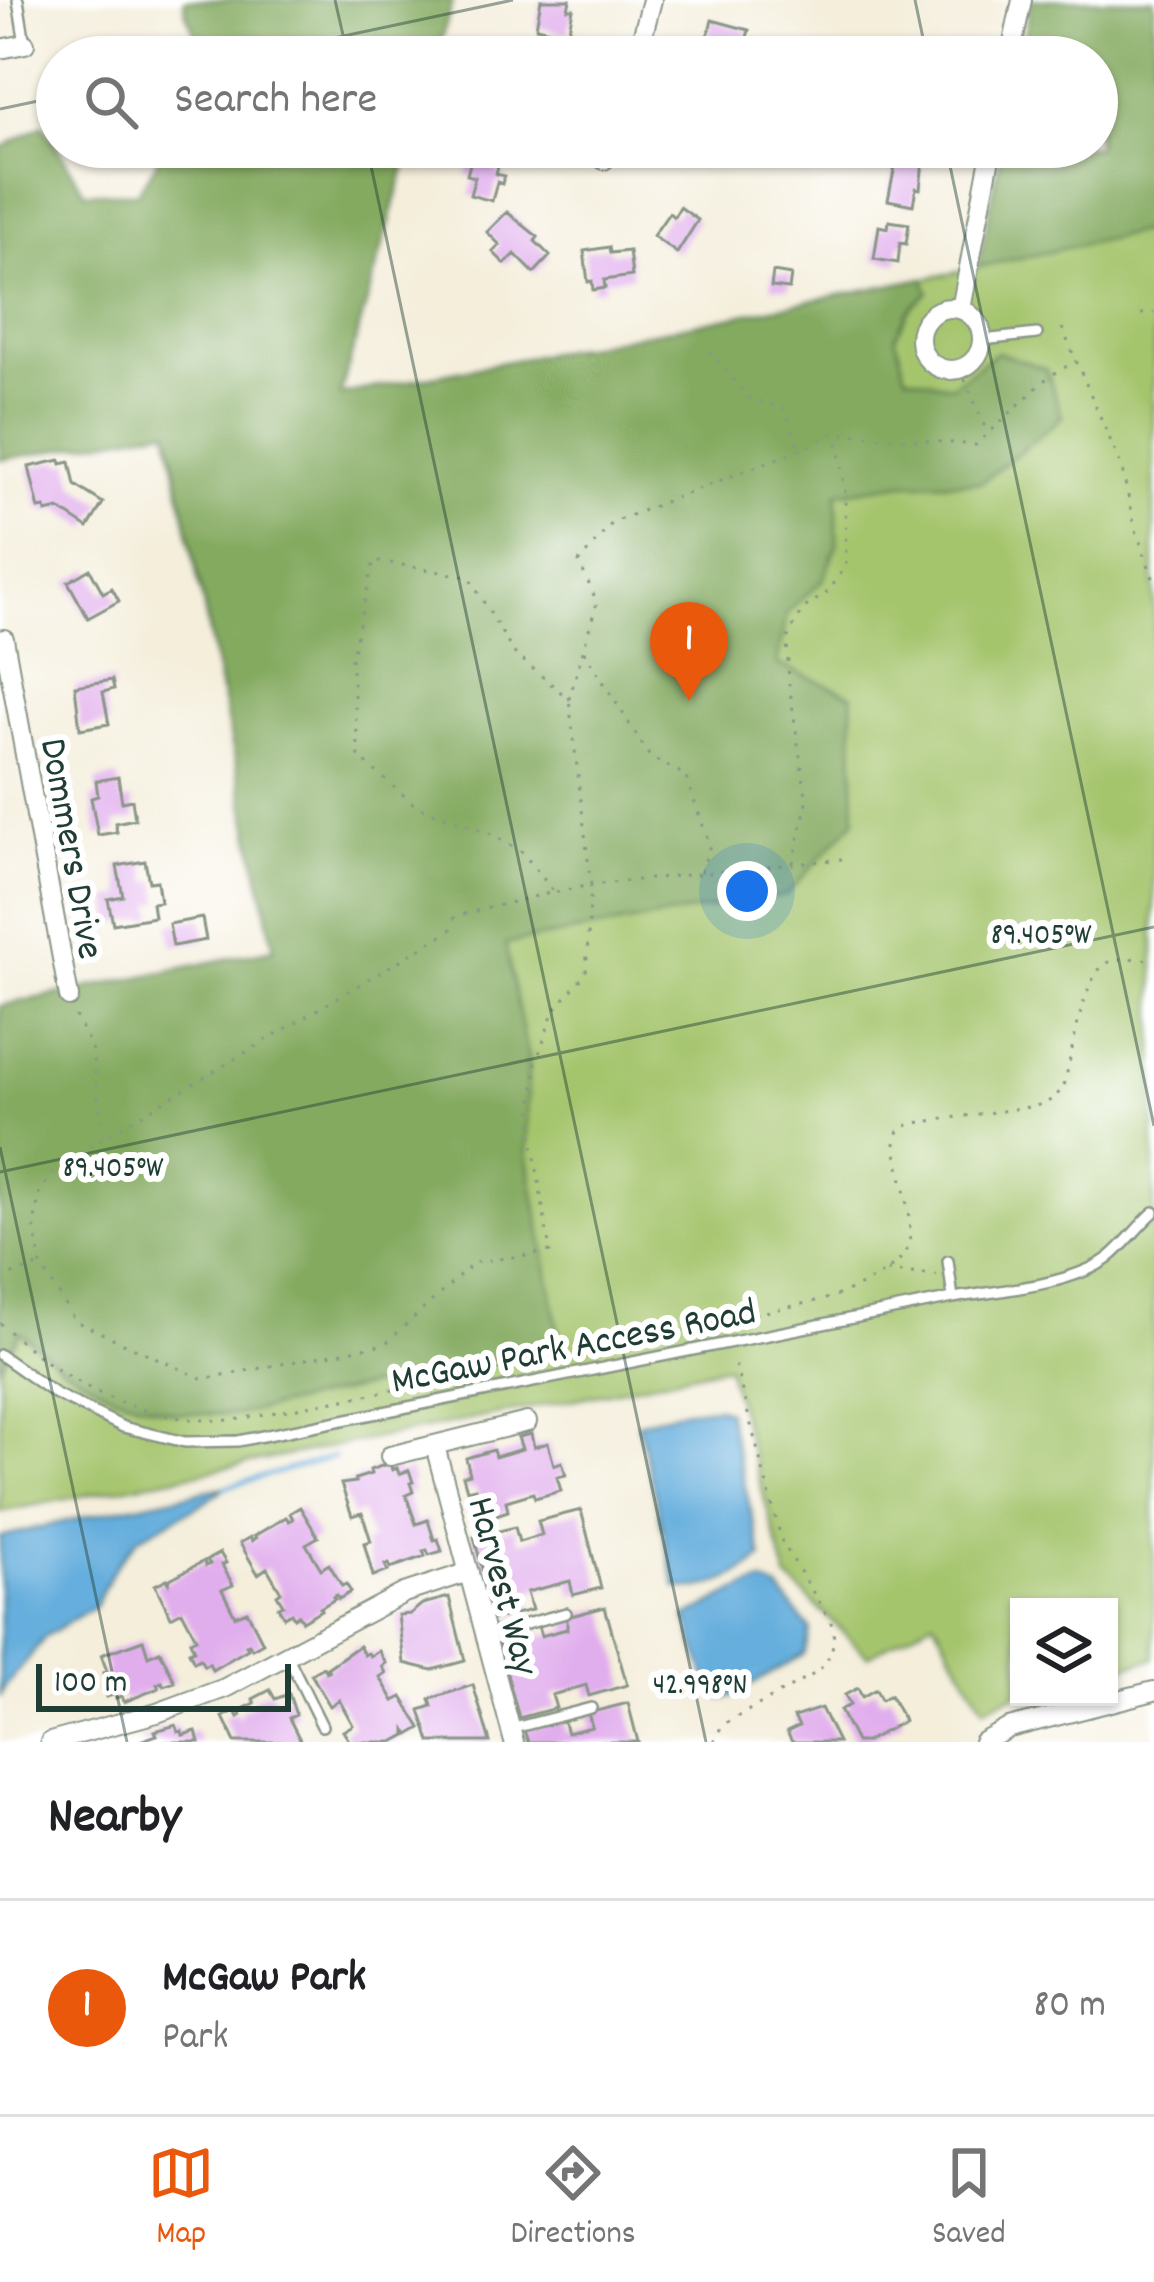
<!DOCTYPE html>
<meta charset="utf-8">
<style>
:root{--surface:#fff;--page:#f6f6f6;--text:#202124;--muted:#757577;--line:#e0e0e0;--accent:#ea580c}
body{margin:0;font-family:Dekko,sans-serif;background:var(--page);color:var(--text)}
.controls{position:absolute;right:36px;bottom:36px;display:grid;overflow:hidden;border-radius:0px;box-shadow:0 3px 9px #0004}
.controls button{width:108px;height:108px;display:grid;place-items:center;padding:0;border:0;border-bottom:3px solid var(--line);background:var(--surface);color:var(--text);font:60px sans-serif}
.scale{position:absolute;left:36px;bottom:30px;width:255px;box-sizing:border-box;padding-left:12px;border:6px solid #1f3d34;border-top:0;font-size:33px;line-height:42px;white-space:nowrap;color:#1f3d34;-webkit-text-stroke:9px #fff;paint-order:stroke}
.you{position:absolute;left:747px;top:891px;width:42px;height:42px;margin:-30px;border:9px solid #fff;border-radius:50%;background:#1a73e8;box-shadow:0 0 0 18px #1a73e833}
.badge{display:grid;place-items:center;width:78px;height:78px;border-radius:50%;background:var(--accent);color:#fff;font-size:39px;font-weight:700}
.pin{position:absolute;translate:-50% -99px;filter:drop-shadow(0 3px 6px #0008)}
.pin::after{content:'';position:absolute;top:63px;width:42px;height:36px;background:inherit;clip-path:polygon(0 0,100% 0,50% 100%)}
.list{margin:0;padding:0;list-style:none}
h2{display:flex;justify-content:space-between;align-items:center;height:156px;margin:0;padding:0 48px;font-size:51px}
h2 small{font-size:39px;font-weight:400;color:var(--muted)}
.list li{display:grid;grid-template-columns:78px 1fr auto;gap:36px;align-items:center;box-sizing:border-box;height:216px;padding:0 48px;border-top:3px solid var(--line)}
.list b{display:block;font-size:45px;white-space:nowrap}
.list p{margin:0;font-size:39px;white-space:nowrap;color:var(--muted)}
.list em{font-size:39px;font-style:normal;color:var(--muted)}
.icon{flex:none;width:66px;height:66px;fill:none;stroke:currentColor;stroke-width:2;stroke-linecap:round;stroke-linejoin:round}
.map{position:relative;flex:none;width:1154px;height:1742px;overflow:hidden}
.search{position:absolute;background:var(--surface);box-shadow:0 3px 9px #0004;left:36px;right:36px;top:36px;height:132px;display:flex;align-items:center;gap:30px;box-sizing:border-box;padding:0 42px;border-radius:66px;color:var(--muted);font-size:45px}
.sheet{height:372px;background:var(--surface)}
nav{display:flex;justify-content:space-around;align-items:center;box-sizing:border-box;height:168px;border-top:3px solid var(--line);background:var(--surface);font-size:33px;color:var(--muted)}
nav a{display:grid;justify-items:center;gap:6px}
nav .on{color:var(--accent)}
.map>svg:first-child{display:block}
.green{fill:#a5c56d;stroke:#628150;stroke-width:3}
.forest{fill:#84aa60;stroke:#52744a;stroke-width:3}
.water{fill:#65aedd;stroke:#427688;stroke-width:3}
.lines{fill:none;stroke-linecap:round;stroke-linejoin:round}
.stream{stroke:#65aedd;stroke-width:4.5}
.building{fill:#e1aeed}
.service-casing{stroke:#8a9688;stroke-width:14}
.minor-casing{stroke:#8a9688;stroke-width:22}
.path{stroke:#8a9688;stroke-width:3;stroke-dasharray:3 9;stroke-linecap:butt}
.service{stroke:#fff;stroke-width:9}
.minor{stroke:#fff;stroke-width:18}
.ticks{fill:none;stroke:#1f3d34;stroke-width:3;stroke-opacity:0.45}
.labels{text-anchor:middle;stroke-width:12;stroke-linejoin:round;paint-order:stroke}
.street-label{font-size:39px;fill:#1f3d34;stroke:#fff}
.ticks-label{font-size:30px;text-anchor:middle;fill:#1f3d34;stroke:#fff;stroke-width:12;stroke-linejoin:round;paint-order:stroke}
</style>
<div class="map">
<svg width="1154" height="1742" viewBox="0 0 1154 1742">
<rect width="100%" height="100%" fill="#fff"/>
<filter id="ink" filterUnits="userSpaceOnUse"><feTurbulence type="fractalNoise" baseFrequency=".00833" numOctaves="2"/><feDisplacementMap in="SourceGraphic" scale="24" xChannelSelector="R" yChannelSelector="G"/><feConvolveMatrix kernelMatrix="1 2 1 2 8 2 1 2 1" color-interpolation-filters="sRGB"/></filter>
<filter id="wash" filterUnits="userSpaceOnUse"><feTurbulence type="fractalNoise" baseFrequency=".004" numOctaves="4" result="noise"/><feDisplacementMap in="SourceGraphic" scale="48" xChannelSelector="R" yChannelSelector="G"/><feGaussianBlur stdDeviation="2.7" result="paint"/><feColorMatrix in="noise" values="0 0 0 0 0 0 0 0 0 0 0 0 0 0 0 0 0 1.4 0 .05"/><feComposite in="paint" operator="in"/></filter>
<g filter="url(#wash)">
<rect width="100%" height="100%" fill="#f4eedb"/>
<path class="green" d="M 1031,0 L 1154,0 L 1154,1659 L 1109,1670 L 1109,1607 L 1019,1607 L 1019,1693 L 984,1708 L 934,1620 L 868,1656 L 787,1578 L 727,1366 L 576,1399 L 0,1512 L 0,1006 L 274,949 L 167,429 L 978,268 L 1002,147 L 1097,147 L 1097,57 L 1020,57 Z"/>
<path class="forest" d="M 184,0 L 453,0 L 436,57 L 205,57 L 186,13 Z
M 1031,0 L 1154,0 L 1154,229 L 978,267 L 1002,147 L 1097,147 L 1097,57 L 1020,57 Z
M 43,125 L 85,192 L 137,193 L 157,162 L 159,147 L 411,147 L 340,395 L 924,278 L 928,292 L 908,311 L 895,337 L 906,375 L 951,386 L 997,352 L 1046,369 L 1062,417 L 982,482 L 902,483 L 837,493 L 837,545 L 823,580 L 787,613 L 777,664 L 852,695 L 855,820 L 786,895 L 505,944 L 528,1058 L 527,1154 L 561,1345 L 236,1415 L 175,1413 L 116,1396 L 61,1366 L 20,1332 L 0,1367 L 0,1006 L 274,949 L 168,429 L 0,460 L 0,149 Z"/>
<path class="water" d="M 717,1407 L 727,1411 L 762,1558 C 740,1576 704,1594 676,1587 L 638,1423 L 680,1411 Z
M 225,1487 L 207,1501 L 138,1538 L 113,1570 L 95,1606 L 46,1636 L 5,1687 L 0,1697 L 0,1537 L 118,1509 Z
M 763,1582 L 778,1589 L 810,1629 L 804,1654 L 732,1696 L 720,1698 L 710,1690 L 686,1617 L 737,1591 Z"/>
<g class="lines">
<path class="stream" d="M 225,1487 L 334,1457"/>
</g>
<g id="blocks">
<path class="building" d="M 541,0 L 570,0 L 568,9 L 573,9 L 568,34 L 536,27 Z
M 712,20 L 749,30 L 743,52 L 756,57 L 721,57 L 723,51 L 705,46 Z
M 480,147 L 503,147 L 496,174 L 504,176 L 502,184 L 497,182 L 492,201 L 470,195 L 475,177 L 467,175 L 473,152 L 478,154 Z
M 899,147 L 924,152 L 920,189 L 916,188 L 913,205 L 888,200 Z
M 680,207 L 698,220 L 677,253 L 653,236 L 669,213 L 674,217 Z
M 507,212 L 538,237 L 535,241 L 550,256 L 534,273 L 515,254 L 505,264 L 493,252 L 500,245 L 487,232 Z
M 889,221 L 909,224 L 906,244 L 900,243 L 898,263 L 874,259 L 879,226 L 888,228 Z
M 609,247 L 610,253 L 629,251 L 632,276 L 604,280 L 605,288 L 593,290 L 592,281 L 588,282 L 584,251 Z
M 773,272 L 791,275 L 789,289 L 771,287 Z
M 60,460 L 61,464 L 70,462 L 75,485 L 103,503 L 88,528 L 59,509 L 46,512 L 45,508 L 39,509 L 29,467 Z
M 90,569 L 103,593 L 112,588 L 119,601 L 88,618 L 68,582 Z
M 112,680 L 114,689 L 103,692 L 109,724 L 80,729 L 75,686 Z
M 118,777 L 122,802 L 132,800 L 135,819 L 115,823 L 117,832 L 98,835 L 91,798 L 98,796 L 96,781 Z
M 145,861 L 149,882 L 157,881 L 160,902 L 152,903 L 154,917 L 113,924 L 108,899 L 123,896 L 117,866 Z
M 202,918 L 206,940 L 173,946 L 169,924 Z
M 531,1434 L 534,1447 L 548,1443 L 554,1465 L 562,1462 L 566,1475 L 557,1477 L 561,1491 L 535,1498 L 533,1493 L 506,1501 L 508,1511 L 496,1515 L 493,1504 L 481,1507 L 475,1488 L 467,1490 L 463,1476 L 470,1474 L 466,1458 L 493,1450 L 495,1457 L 522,1449 L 518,1437 Z
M 390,1463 L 392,1470 L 397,1468 L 399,1474 L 409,1470 L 413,1482 L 410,1483 L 413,1492 L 406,1495 L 416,1524 L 428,1520 L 434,1540 L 438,1539 L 442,1551 L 429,1555 L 427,1550 L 423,1551 L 425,1556 L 391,1568 L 389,1564 L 385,1565 L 388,1571 L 373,1576 L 364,1543 L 371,1541 L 362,1513 L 352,1516 L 341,1484 L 356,1482 L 355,1479 L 371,1474 L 370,1470 Z
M 300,1507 L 318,1537 L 306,1544 L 321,1569 L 329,1564 L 342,1586 L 346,1584 L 351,1592 L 339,1599 L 337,1595 L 333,1597 L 335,1599 L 320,1608 L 321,1610 L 302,1621 L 298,1615 L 294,1618 L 291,1613 L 284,1617 L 278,1607 L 283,1605 L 277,1595 L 281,1592 L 267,1568 L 258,1574 L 240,1543 L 250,1537 L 252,1541 L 256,1538 L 254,1536 L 286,1517 L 289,1521 L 293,1519 L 290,1513 Z
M 581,1510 L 601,1588 L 573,1595 L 570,1581 L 527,1592 L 532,1610 L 495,1619 L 474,1537 L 515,1527 L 519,1542 L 542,1535 L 538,1521 Z
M 220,1553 L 226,1563 L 222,1565 L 233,1585 L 222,1590 L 235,1616 L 247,1611 L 263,1643 L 252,1649 L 249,1644 L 246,1645 L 248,1649 L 212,1670 L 209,1663 L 204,1666 L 200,1659 L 194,1662 L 189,1652 L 194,1650 L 190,1641 L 196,1638 L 182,1611 L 171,1617 L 155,1585 L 167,1579 L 169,1583 L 170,1579 L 204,1561 L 206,1566 L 210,1564 L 207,1560 Z
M 449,1597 L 465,1661 L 432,1670 L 404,1663 L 398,1615 L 410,1614 L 422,1604 Z
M 605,1607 L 627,1685 L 589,1696 L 586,1685 L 552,1695 L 556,1708 L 519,1718 L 496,1634 L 537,1622 L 541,1636 L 567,1629 L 567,1617 Z
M 143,1640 L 148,1656 L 160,1651 L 175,1682 L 164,1686 L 162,1682 L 157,1684 L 159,1688 L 124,1702 L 122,1696 L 116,1698 L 115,1694 L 107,1697 L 103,1686 L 107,1684 L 103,1673 L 107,1671 L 101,1655 Z
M 359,1646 L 364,1655 L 368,1653 L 370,1656 L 379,1651 L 386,1663 L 382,1666 L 386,1673 L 380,1677 L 394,1701 L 402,1697 L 421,1728 L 409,1735 L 406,1730 L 406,1735 L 393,1742 L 350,1742 L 343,1731 L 353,1725 L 339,1700 L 330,1706 L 311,1674 L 323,1667 L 326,1672 L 329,1671 L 327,1668 Z
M 473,1685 L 490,1742 L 430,1742 L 420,1710 L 432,1706 L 430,1699 Z
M 858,1688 L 862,1697 L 876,1689 L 881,1700 L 890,1695 L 904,1721 L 865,1742 L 856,1742 L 840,1710 L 850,1705 L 845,1695 Z
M 270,1690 L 275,1699 L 289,1694 L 296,1715 L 289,1718 L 301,1742 L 235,1742 L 223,1717 L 235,1711 L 238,1717 L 241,1715 L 239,1711 L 255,1703 L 253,1699 Z
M 628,1703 L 638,1742 L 528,1742 L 524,1730 L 563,1720 L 567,1733 L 592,1727 L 588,1713 Z
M 821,1708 L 838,1742 L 792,1742 L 787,1732 L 799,1726 L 794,1717 Z
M 176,1725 L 178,1732 L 182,1731 L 183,1735 L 196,1731 L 199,1742 L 137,1742 L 157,1735 L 155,1731 Z"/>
</g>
</g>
<g filter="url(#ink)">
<use href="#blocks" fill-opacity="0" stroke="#8a9688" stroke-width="3"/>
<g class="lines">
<defs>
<path id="service" d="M 18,0 L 25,44
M 982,340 L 1037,334
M 948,1261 L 953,1298
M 0,1355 L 54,1393 L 123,1427 L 185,1442 L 238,1441 L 953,1298 C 997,1291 1071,1285 1107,1259 C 1123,1247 1138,1226 1154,1212
M 486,1635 L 566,1613
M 288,1657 L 322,1726
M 510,1729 L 591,1708"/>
<path id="minor" d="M 0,49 L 25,44
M 637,57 L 652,0
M 1010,57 L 1022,0
M 604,160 L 609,147
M920 339a31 31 0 1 1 62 0a31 31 0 1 1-62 0Z
M 961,309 L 992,147
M 0,640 L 4,639 L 69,997
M 435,1446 L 514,1742
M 390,1456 L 527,1422
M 50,1742 L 157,1713 L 225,1688 L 404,1593 L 469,1572
M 983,1742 L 1009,1728 L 1154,1691"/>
</defs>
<use href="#service" class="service-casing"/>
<use href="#minor" class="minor-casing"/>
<path class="path" d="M 1141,314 L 1154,313
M 1062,328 L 1121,465 L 1135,527 L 1154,581
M 710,351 L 749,398 L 784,408 L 800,448
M 960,368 L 987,432
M 584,651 L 650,757 L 685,775 L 710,845 L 701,872
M 842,859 L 591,885 L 586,973 L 553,1012 L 536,1063 L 531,1132 L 550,1252 L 475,1262 L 385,1344 L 203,1379 L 75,1321 L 41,1265 L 34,1225 L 40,1191 L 57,1168 L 104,1137 L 451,930 L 455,916 L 554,892 L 522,852 L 486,831 L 416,806 L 359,757 L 351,659 L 374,560 L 469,577 L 513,652 L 569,699 L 597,602 L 579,562 L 613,522 L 801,449 L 836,433 L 976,445 L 1048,377 L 1076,361
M 793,863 L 807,802 L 789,684 L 787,639 L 803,609 L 829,591 L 846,565 L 845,492 L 837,436
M 556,892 L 591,885 L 569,699
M 75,1016 L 91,1046 L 103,1133
M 887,1271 L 936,1275
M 0,1278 L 38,1266
M 0,1323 C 64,1385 143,1425 234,1420 L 493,1371 L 830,1298 C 853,1290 903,1269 909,1244 C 914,1222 899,1171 895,1147 C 895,1132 900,1127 915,1123 L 1036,1106 L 1054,1099 L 1064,1086 C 1071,1059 1083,974 1107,963 C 1121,956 1139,959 1154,960
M 714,1742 L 722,1725 L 816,1673 C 832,1658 838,1640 830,1620 L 782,1542 L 733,1357"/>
<use href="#service" class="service"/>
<use href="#minor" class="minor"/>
</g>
</g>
<path class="ticks" d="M 335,0 L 348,57M 915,0 L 927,57M 245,57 L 513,0M 0,109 L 57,97M 367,147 L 706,1742M 946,147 L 1154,1126M 0,1147 L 127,1742M 0,1172 L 1154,927"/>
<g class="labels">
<g class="street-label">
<text transform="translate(75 848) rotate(80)" y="14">Dommers Drive</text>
<text transform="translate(573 1343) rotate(-11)" y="14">McGaw Park Access Road</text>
<text transform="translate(506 1585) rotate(75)" y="14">Harvest Way</text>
</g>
</g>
<g class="ticks-label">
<text x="1041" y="943">89.405°W</text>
<text x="113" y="1176">89.405°W</text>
<text x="700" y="1693">42.998°N</text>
</g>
</svg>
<div class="controls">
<button><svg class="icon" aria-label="layers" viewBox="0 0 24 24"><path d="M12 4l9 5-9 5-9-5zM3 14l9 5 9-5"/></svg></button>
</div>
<div class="scale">100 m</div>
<div class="you"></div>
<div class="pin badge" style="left:689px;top:701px">1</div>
<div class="search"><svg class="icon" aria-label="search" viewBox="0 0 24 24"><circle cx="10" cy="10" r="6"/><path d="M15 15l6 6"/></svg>Search here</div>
</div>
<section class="sheet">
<h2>Nearby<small></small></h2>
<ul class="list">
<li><span class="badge">1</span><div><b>McGaw Park</b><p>Park</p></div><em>80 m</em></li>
</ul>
</section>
<nav>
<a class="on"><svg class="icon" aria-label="map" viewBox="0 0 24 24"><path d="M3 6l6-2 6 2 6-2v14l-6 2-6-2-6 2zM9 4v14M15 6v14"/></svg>Map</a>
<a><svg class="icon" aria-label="directions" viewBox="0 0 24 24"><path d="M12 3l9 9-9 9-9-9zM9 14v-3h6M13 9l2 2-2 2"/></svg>Directions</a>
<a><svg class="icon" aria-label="saved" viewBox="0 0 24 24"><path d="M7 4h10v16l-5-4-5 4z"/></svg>Saved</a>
</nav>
